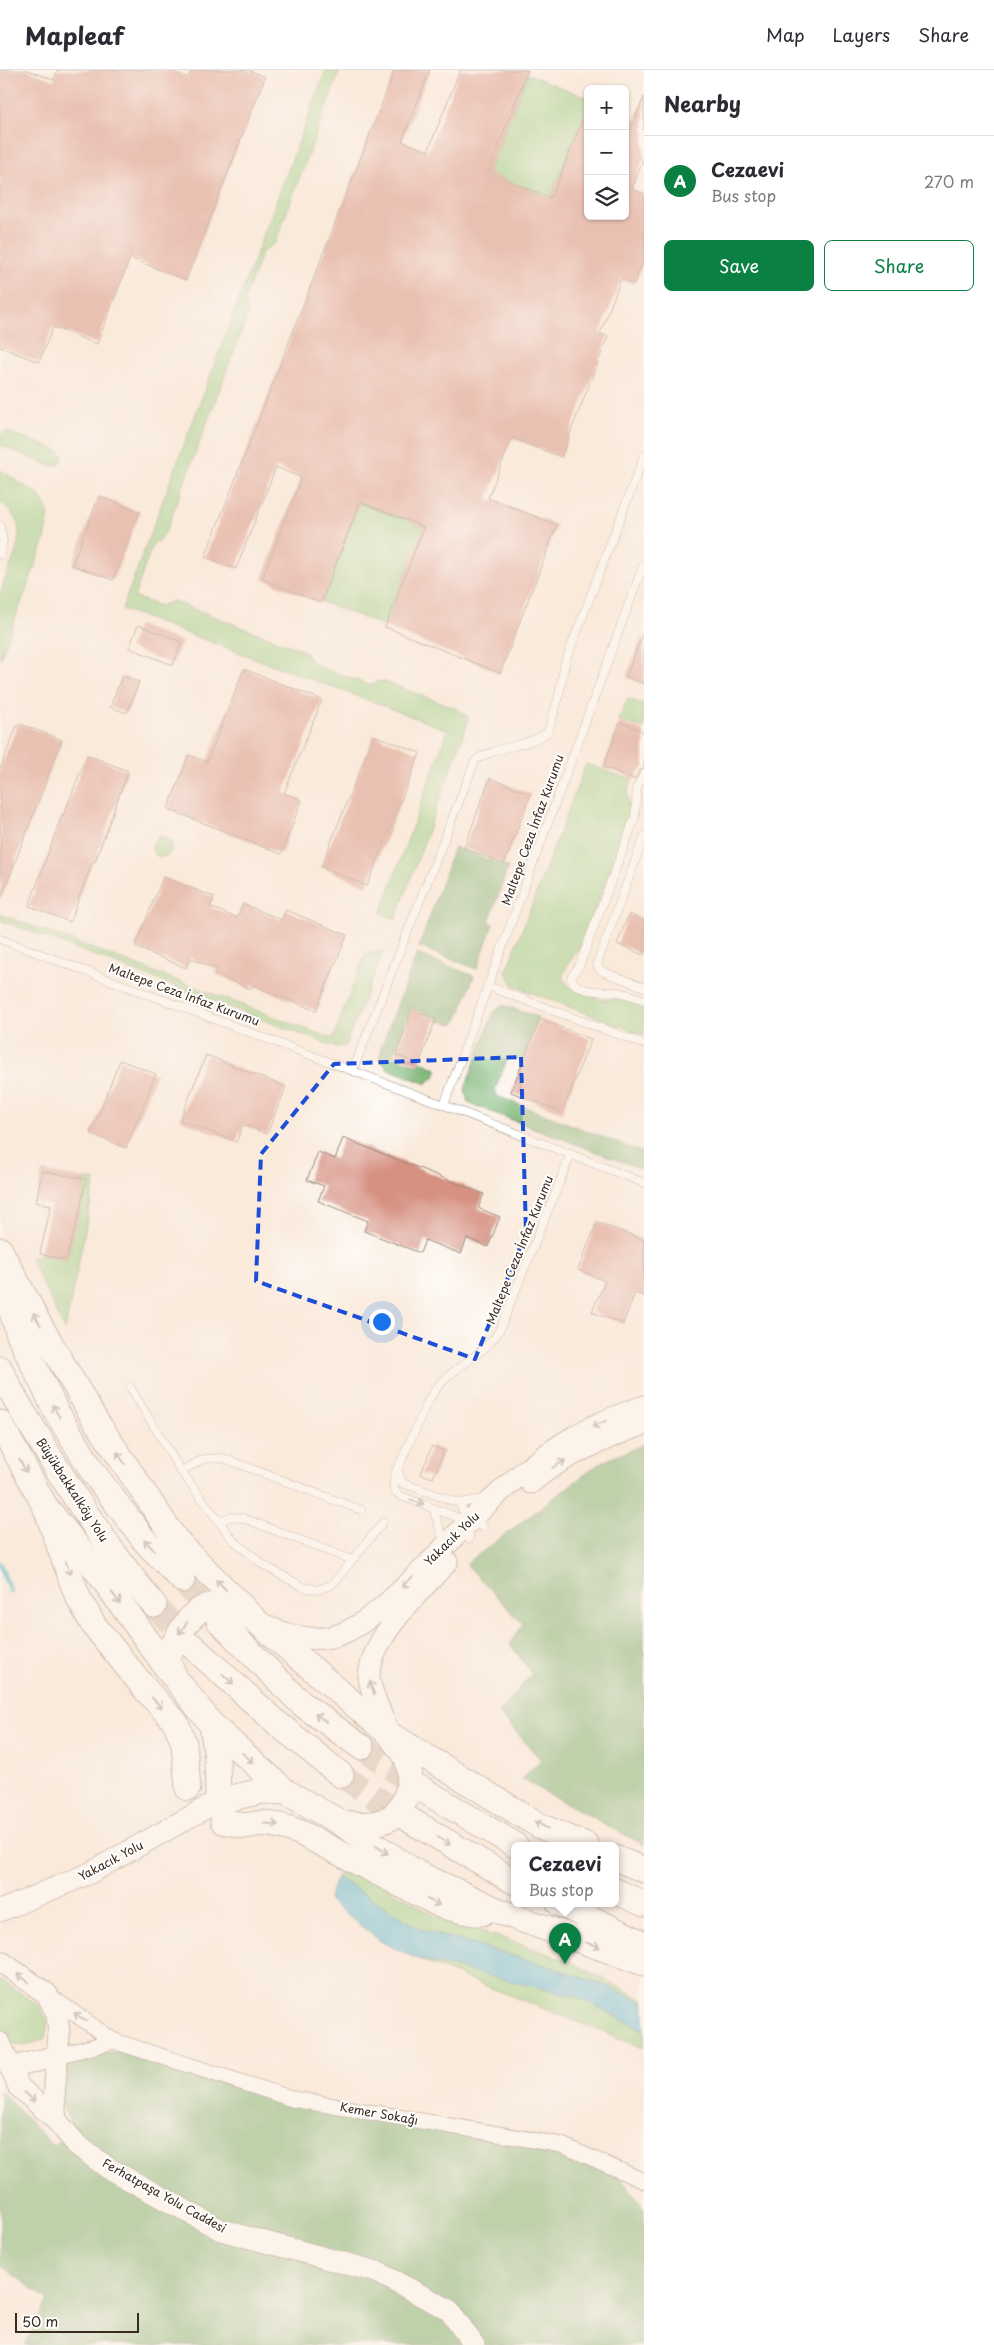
<!DOCTYPE html>
<meta charset="utf-8">
<style>
:root{--surface:#fff;--page:#f2f2f3;--text:#2b2b33;--muted:#7c7c81;--line:#e1e1e2;--accent:#0b8043}
body{margin:0;font-family:"Playpen Sans",sans-serif;background:var(--page);color:var(--text)}
.controls{position:absolute;right:15px;top:15px;display:grid;overflow:hidden;border-radius:8px;box-shadow:0 1px 4px #0004}
.controls button{width:45px;height:45px;display:grid;place-items:center;padding:0;border:0;border-bottom:1px solid var(--line);background:var(--surface);color:var(--text);font:25px sans-serif}
.scale{position:absolute;left:15px;bottom:12px;width:124px;box-sizing:border-box;padding-left:5px;border:2px solid #3b2a1e;border-top:0;font-size:14px;line-height:18px;white-space:nowrap;color:#3b2a1e;-webkit-text-stroke:4px #fff;paint-order:stroke}
.you{position:absolute;left:381px;top:1251px;width:18px;height:18px;margin:-12px;border:4px solid #fff;border-radius:50%;background:#1a73e8;box-shadow:0 0 0 8px #1a73e833}
.badge{display:grid;place-items:center;width:32px;height:32px;border-radius:50%;background:var(--accent);color:#fff;font-size:16px;font-weight:700}
.pin{position:absolute;translate:-50% -41px;filter:drop-shadow(0 1px 2px #0008)}
.pin::after{content:'';position:absolute;top:26px;width:18px;height:15px;background:inherit;clip-path:polygon(0 0,100% 0,50% 100%)}
.popup{position:absolute;left:511px;top:1772px;width:108px;height:65px;box-sizing:border-box;display:grid;place-content:center;border-radius:8px;background:var(--surface);filter:drop-shadow(0 1px 4px #0005);font-size:16px;white-space:nowrap;color:var(--muted)}
.popup b{font-size:19px;color:var(--text)}
.popup::after{content:'';position:absolute;left:50%;top:100%;margin-left:-10px;border:10px solid transparent;border-top-color:var(--surface)}
.list{margin:0;padding:0;list-style:none}
h2{display:flex;justify-content:space-between;align-items:center;height:65px;margin:0;padding:0 20px;font-size:21px}
h2 small{font-size:16px;font-weight:400;color:var(--muted)}
.list li{display:grid;grid-template-columns:32px 1fr auto;gap:15px;align-items:center;box-sizing:border-box;height:90px;padding:0 20px;border-top:1px solid var(--line)}
.list b{display:block;font-size:19px;white-space:nowrap}
.list p{margin:0;font-size:16px;white-space:nowrap;color:var(--muted)}
.list em{font-size:16px;font-style:normal;color:var(--muted)}
.actions{display:flex;gap:10px;padding:15px 20px}
.actions a{flex:1;padding:11px 0;border:1px solid var(--accent);border-radius:8px;text-align:center;font-size:18px;color:var(--accent)}
.actions .main{background:var(--accent);color:#fff}
.icon{flex:none;width:28px;height:28px;fill:none;stroke:currentColor;stroke-width:2;stroke-linecap:round;stroke-linejoin:round}
.map{position:relative;flex:none;width:644px;height:2275px;overflow:hidden}
header{display:flex;align-items:center;gap:30px;box-sizing:border-box;height:70px;padding:0 25px;background:var(--surface);border-bottom:1px solid var(--line)}
header strong{font-size:24px}
nav{display:flex;gap:28px;margin-inline-start:auto;font-size:18px}
main{display:flex}
aside{flex:1;background:var(--surface)}
.map>svg:first-child{display:block}
.green{fill:#97d185;stroke:#697e52}
.forest{fill:#79b372;stroke:#5a6e48}
.water{fill:#54b8d2;stroke:#487178}
.lines{fill:none;stroke-linecap:round;stroke-linejoin:round}
.stream{stroke:#54b8d2;stroke-width:5}
.building{fill:#d69182}
.trunk-tunnel{stroke:#d3c4b4;stroke-width:25;stroke-dasharray:25 12;stroke-linecap:butt}
.service-casing{stroke:#9a8a7c;stroke-width:9}
.minor-casing{stroke:#9a8a7c;stroke-width:17}
.secondary-casing{stroke:#9a8a7c;stroke-width:23}
.trunk-casing{stroke:#9a8a7c;stroke-width:27}
.service{stroke:#fff;stroke-width:8}
.minor{stroke:#fff;stroke-width:15}
.secondary{stroke:#fff;stroke-width:21}
.trunk{stroke:#fff;stroke-width:25}
.oneway{stroke:#a79f9a}
.marked{fill:none;stroke:#1d4ed8;stroke-width:4;stroke-dasharray:10 6;stroke-linejoin:round}
.labels{text-anchor:middle;stroke-width:4;stroke-linejoin:round;paint-order:stroke}
.street-label{font-size:12px;fill:#3b2a1e;stroke:#fff}
</style>
<header>
<strong>Mapleaf</strong>
<nav><a>Map</a><a>Layers</a><a>Share</a></nav>
</header>
<main>
<div class="map">
<svg width="644" height="2275" viewBox="0 0 644 2275">
<rect width="100%" height="100%" fill="#fff"/>
<filter id="ink" filterUnits="userSpaceOnUse"><feTurbulence type="fractalNoise" baseFrequency=".02" numOctaves="2"/><feDisplacementMap in="SourceGraphic" scale="10" xChannelSelector="R" yChannelSelector="G"/><feConvolveMatrix kernelMatrix="1 2 1 2 8 2 1 2 1" color-interpolation-filters="sRGB"/></filter>
<filter id="wash" filterUnits="userSpaceOnUse"><feTurbulence type="fractalNoise" baseFrequency=".0096" numOctaves="4" result="noise"/><feDisplacementMap in="SourceGraphic" scale="20" xChannelSelector="R" yChannelSelector="G"/><feGaussianBlur stdDeviation="1.12" result="paint"/><feColorMatrix in="noise" values="0 0 0 0 0 0 0 0 0 0 0 0 0 0 0 0 0 1.4 0 .05"/><feComposite in="paint" operator="in"/></filter>
<g filter="url(#wash)">
<rect width="100%" height="100%" fill="#f9eada"/>
<path class="green" d="M 326,0 L 340,0 L 275,173 L 262,182 L 245,228 L 248,244 L 166,461 L 158,471 L 153,473 L 134,527 L 160,536 L 173,531 L 302,580 C 308,584 309,591 315,595 L 369,615 L 380,611 L 385,612 L 458,639 L 467,646 L 468,651 L 396,849 L 381,843 L 448,660 L 122,539 Z
M 527,4 L 588,28 L 588,34 L 551,128 L 488,103 Z
M 6,361 L 59,381 L 63,386 L 59,395 L 51,396 L 4,377 L 0,375 L 0,365 Z
M 0,400 L 39,425 L 49,444 L 45,469 L 0,589 C 0,569 0,547 0,527 C 5,494 40,461 0,432 Z
M 360,432 L 424,457 L 385,556 L 322,532 Z
M 628,629 L 644,634 L 644,659 L 618,650 Z
M 644,670 C 643,691 633,702 628,721 C 627,727 630,739 629,749 L 580,879 L 568,893 L 562,908 L 570,917 L 591,926 L 602,930 L 624,929 L 644,936 L 644,965 L 514,916 L 506,902 L 586,694 L 629,709 Z
M152 777a10 10 0 1 1 20 0a10 10 0 1 1-20 0Z
M 0,844 L 333,969 L 364,887 L 373,881 L 383,883 L 345,976 L 335,977 L 0,850 Z
M 86,1109 L 95,1110 L 65,1260 L 30,1188 L 40,1184 L 66,1190 L 80,1141 Z
M 343,1792 L 434,1845 L 569,1891 L 644,1930 L 644,1933 L 607,1916 L 547,1896 L 420,1859 L 337,1807 Z
M 415,1888 L 578,1927 L 644,1960 L 644,1978 Z
M 0,1909 L 39,1936 L 48,1951 L 45,1968 C 26,1978 22,1978 3,1969 L 0,1962 Z"/>
<path class="forest" d="M 454,777 L 508,797 L 489,852 L 493,854 L 477,899 L 419,877 Z
M 417,884 L 474,906 L 458,949 L 454,954 L 437,951 L 438,948 L 411,938 L 393,986 L 419,996 L 421,991 L 436,999 L 436,1005 L 426,1014 L 388,999 L 380,990 L 381,977 Z
M 503,935 L 538,947 L 522,990 L 508,988 L 495,1019 L 497,1026 L 644,1083 L 644,1100 L 468,1033 L 465,1019 L 493,943 Z
M 644,1374 L 644,1775 L 521,1709 L 541,1690 L 499,1643 L 532,1604 L 510,1574 L 523,1554 L 466,1494 L 600,1393 Z
M 64,1983 L 130,1983 L 275,2025 L 534,2068 L 617,2103 L 644,2139 L 644,2275 L 25,2275 L 48,2230 L 0,2195 L 0,2020 L 53,2076 L 74,2059 L 56,2025 Z"/>
<path class="water" d="M 337,1807 L 420,1859 L 547,1896 L 607,1916 L 644,1933 L 644,1960 L 578,1927 L 415,1888 L 380,1871 L 328,1830 Z"/>
<g class="lines">
<path class="stream" d="M 0,1494 L 10,1521"/>
</g>
<g id="blocks">
<path class="building" d="M 0,0 L 27,0 L 54,10 L 57,0 L 168,0 L 188,8 L 191,0 L 248,0 L 265,7 L 186,210 L 130,188 L 97,274 L 53,257 L 39,292 L 0,277 Z
M 395,0 L 430,0 L 402,71 L 428,81 L 460,0 L 528,0 L 488,103 L 551,128 L 588,37 L 588,130 L 582,146 L 625,146 L 625,72 L 644,27 L 644,87 L 632,119 L 644,124 L 644,190 L 634,214 L 621,209 L 600,264 L 608,266 L 561,387 L 512,368 L 488,428 L 557,455 L 500,603 L 385,557 L 424,457 L 360,432 L 321,533 L 262,509 L 301,408 L 276,397 L 236,499 L 205,487 Z
M 99,426 L 140,442 L 113,510 L 72,495 Z
M 138,555 L 182,572 L 173,595 L 129,578 Z
M 643,563 L 644,563 L 644,614 L 626,607 Z
M 244,599 L 322,630 L 284,723 L 302,730 L 281,784 L 168,739 L 189,685 L 207,692 Z
M 122,606 L 139,612 L 127,643 L 110,637 Z
M 620,652 L 644,662 L 644,698 L 639,701 L 635,709 L 603,697 Z
M 18,653 L 62,670 L 1,829 L 0,699 Z
M 374,665 L 420,683 L 367,816 L 321,797 Z
M 87,685 L 128,701 L 95,792 L 93,791 L 70,852 L 29,836 L 62,745 L 63,746 Z
M 490,708 L 531,724 L 504,794 L 464,778 Z
M 163,807 L 214,827 L 210,837 L 237,848 L 243,834 L 282,850 L 286,840 L 347,865 L 316,941 L 253,915 L 251,919 L 215,904 L 217,899 L 190,888 L 186,898 L 135,877 Z
M 629,844 L 644,850 L 644,885 L 617,874 Z
M 412,940 L 436,949 L 419,994 L 396,985 Z
M 540,949 L 591,969 L 562,1042 L 511,1022 Z
M 206,985 L 286,1017 L 267,1064 L 243,1055 L 236,1072 L 180,1050 Z
M 120,990 L 156,1004 L 126,1078 L 91,1064 Z
M 343,1068 L 484,1124 L 478,1138 L 500,1147 L 488,1177 L 467,1168 L 461,1184 L 425,1170 L 420,1183 L 364,1161 L 368,1151 L 318,1131 L 324,1116 L 307,1110 L 318,1082 L 335,1089 Z
M 42,1101 L 86,1109 L 80,1141 L 66,1190 L 40,1184 L 51,1135 L 36,1132 Z
M 597,1152 L 644,1170 L 644,1226 L 635,1223 L 623,1254 L 592,1242 L 605,1211 L 578,1200 Z
M 432,1376 L 444,1381 L 433,1408 L 421,1404 Z"/>
</g>
</g>
<g filter="url(#ink)">
<use href="#blocks" fill-opacity="0" stroke="#9a8a7c" stroke-width="1"/>
<g class="lines">
<path class="trunk-tunnel" d="M 182,1510 L 219,1551
M 154,1535 L 192,1576
M 361,1677 L 420,1718
M 341,1705 L 403,1746"/>
<defs>
<path id="service" d="M 0,456 L 3,471 L 0,484
M 644,704 L 637,717 L 635,747 L 580,894 L 571,908 C 576,924 605,921 617,922 C 627,923 635,927 644,930
M 644,767 L 597,894 L 599,899 L 604,902 L 644,917
M 0,869 L 444,1035 L 644,1113
M 487,916 L 644,974
M 353,1000 L 475,691 C 496,675 527,678 548,662 L 558,630 L 565,593 L 644,386
M 444,1035 L 644,493
M 130,1317 L 181,1401 L 233,1470 L 265,1496 L 303,1517 L 318,1520 L 333,1514 L 383,1452
M 397,1398 L 402,1413 L 459,1433 L 469,1451 L 469,1469
M 181,1401 L 204,1389 L 223,1388 L 361,1440
M 459,1433 L 485,1429
M 433,1438 L 445,1474
M 219,1452 L 230,1447 L 243,1448 L 352,1490
M 483,1457 L 401,1426 L 394,1420 L 394,1407 L 429,1329 C 434,1322 438,1315 444,1310 C 463,1291 487,1283 500,1259 L 571,1084"/>
<path id="minor" d="M 48,1925 L 114,1971 L 293,2029 L 562,2075 L 644,2111
M 57,1986 L 114,1971"/>
<path id="secondary" d="M 531,1413 C 558,1388 609,1367 644,1354
M 265,1555 C 288,1566 314,1573 338,1565 C 377,1553 438,1482 469,1452 C 501,1420 535,1389 575,1366 C 596,1353 621,1344 644,1336
M 389,1664 C 385,1653 368,1615 369,1606 C 373,1564 420,1522 447,1492
M 0,1841 L 90,1803 L 218,1731
M 0,1891 L 47,1924 L 57,1944 L 59,1963 L 54,2028 L 56,2050
M 0,1973 L 19,2017 L 56,2050 L 77,2075 L 108,2098 L 221,2160 L 377,2202 L 449,2240 L 474,2275
M 10,1998 L 57,1986"/>
<path id="trunk" d="M 0,1180 L 38,1252 L 94,1348 L 175,1469 L 255,1550 L 389,1664 L 540,1756 L 586,1775
M 2,1209 L 19,1265 L 56,1341 L 93,1402 L 145,1471 L 182,1510
M 0,1299 C 12,1326 28,1350 43,1375 C 76,1431 112,1484 154,1535
M 0,1353 L 45,1436 L 98,1502 L 173,1606
M 45,1436 L 77,1525 L 93,1554 L 146,1620 L 176,1653 L 184,1674 L 188,1718
M 248,1547 C 239,1544 228,1537 219,1536 C 193,1531 176,1569 167,1588 L 175,1608 L 212,1655 L 286,1722 L 341,1753 L 417,1803 L 501,1842 L 644,1893
M 219,1551 L 302,1634 L 361,1677
M 192,1576 L 277,1653 L 341,1705
M 212,1655 L 217,1688 L 218,1731 L 262,1721 L 286,1722
M 420,1718 L 515,1775
M 403,1746 L 515,1812
M 223,1751 L 245,1756 L 262,1753 L 281,1756 L 299,1762 L 442,1836 L 474,1843 L 482,1843
M 341,1753 C 357,1755 373,1756 388,1749 C 407,1741 415,1705 406,1687 C 403,1680 397,1674 392,1668
M 615,1788 L 644,1800
M 615,1821 L 644,1834
M 559,1833 L 644,1874"/>
</defs>
<use href="#service" class="service-casing"/>
<use href="#minor" class="minor-casing"/>
<use href="#secondary" class="secondary-casing"/>
<use href="#trunk" class="trunk-casing"/>
<use href="#service" class="service"/>
<use href="#minor" class="minor"/>
<use href="#secondary" class="secondary"/>
<use href="#trunk" class="trunk"/>
</g>
<defs><path id="oneway-shaft" d="M-6 0H5M1.5-3L5.5 0L1.5 3" fill="none" stroke-width="1.6" stroke-linecap="round" stroke-linejoin="round" transform="scale(1.25)"/></defs>
<g class="oneway">
<use href="#oneway-shaft" transform="translate(37 1249) rotate(-119)"/>
<use href="#oneway-shaft" transform="translate(56 1341) rotate(-118)"/>
<use href="#oneway-shaft" transform="translate(599 1354) rotate(155)"/>
<use href="#oneway-shaft" transform="translate(121 1388) rotate(-124)"/>
<use href="#oneway-shaft" transform="translate(559 1394) rotate(-30)"/>
<use href="#oneway-shaft" transform="translate(23 1396) rotate(61)"/>
<use href="#oneway-shaft" transform="translate(417 1432) rotate(20)"/>
<use href="#oneway-shaft" transform="translate(149 1475) rotate(-132)"/>
<use href="#oneway-shaft" transform="translate(68 1498) rotate(70)"/>
<use href="#oneway-shaft" transform="translate(407 1512) rotate(136)"/>
<use href="#oneway-shaft" transform="translate(221 1515) rotate(-135)"/>
<use href="#oneway-shaft" transform="translate(116 1528) rotate(54)"/>
<use href="#oneway-shaft" transform="translate(183 1558) rotate(126)"/>
<use href="#oneway-shaft" transform="translate(228 1609) rotate(42)"/>
<use href="#oneway-shaft" transform="translate(372 1618) rotate(-110)"/>
<use href="#oneway-shaft" transform="translate(157 1633) rotate(47)"/>
<use href="#oneway-shaft" transform="translate(321 1648) rotate(-144)"/>
<use href="#oneway-shaft" transform="translate(248 1688) rotate(42)"/>
<use href="#oneway-shaft" transform="translate(271 1754) rotate(6)"/>
<use href="#oneway-shaft" transform="translate(541 1755) rotate(-153)"/>
<use href="#oneway-shaft" transform="translate(444 1771) rotate(31)"/>
<use href="#oneway-shaft" transform="translate(382 1780) rotate(34)"/>
<use href="#oneway-shaft" transform="translate(433 1832) rotate(26)"/>
<use href="#oneway-shaft" transform="translate(593 1875) rotate(19)"/>
<use href="#oneway-shaft" transform="translate(23 1908) rotate(-145)"/>
<use href="#oneway-shaft" transform="translate(80 1947) rotate(-145)"/>
<use href="#oneway-shaft" transform="translate(30 2027) rotate(42)"/>
</g>
</g>
<path d="M0 0H644V2275H0ZM 521,987 L 526,1163 L 475,1289 L 256,1211 L 261,1084 L 334,994 Z" fill="#f9eada" fill-opacity=".55" fill-rule="evenodd"/>
<path class="marked" d="M 521,987 L 526,1163 L 475,1289 L 256,1211 L 261,1084 L 334,994 Z"/>
<g class="labels">
<g class="street-label">
<text transform="translate(533 760) rotate(-70)" y="4">Maltepe Ceza İnfaz Kurumu</text>
<text transform="translate(184 925) rotate(20)" y="4">Maltepe Ceza İnfaz Kurumu</text>
<text transform="translate(520 1180) rotate(-68)" y="4">Maltepe Ceza İnfaz Kurumu</text>
<text transform="translate(72 1420) rotate(57)" y="4">Büyükbakkalköy Yolu</text>
<text transform="translate(452 1469) rotate(-44)" y="4">Yakacık Yolu</text>
<text transform="translate(111 1791) rotate(-28)" y="4">Yakacık Yolu</text>
<text transform="translate(379 2044) rotate(10)" y="4">Kemer Sokağı</text>
<text transform="translate(164 2126) rotate(29)" y="4">Ferhatpaşa Yolu Caddesi</text>
</g>
</g>
</svg>
<div class="controls">
<button>+</button>
<button>−</button>
<button><svg class="icon" aria-label="layers" viewBox="0 0 24 24"><path d="M12 4l9 5-9 5-9-5zM3 14l9 5 9-5"/></svg></button>
</div>
<div class="scale">50 m</div>
<div class="you"></div>
<div class="pin badge" style="left:565px;top:1894px">A</div>
<div class="popup"><b>Cezaevi</b>Bus stop</div>
</div>
<aside>
<h2>Nearby<small></small></h2>
<ul class="list">
<li><span class="badge">A</span><div><b>Cezaevi</b><p>Bus stop</p></div><em>270 m</em></li>
</ul>
<div class="actions"><a class="main">Save</a><a>Share</a></div>
</aside>
</main>
